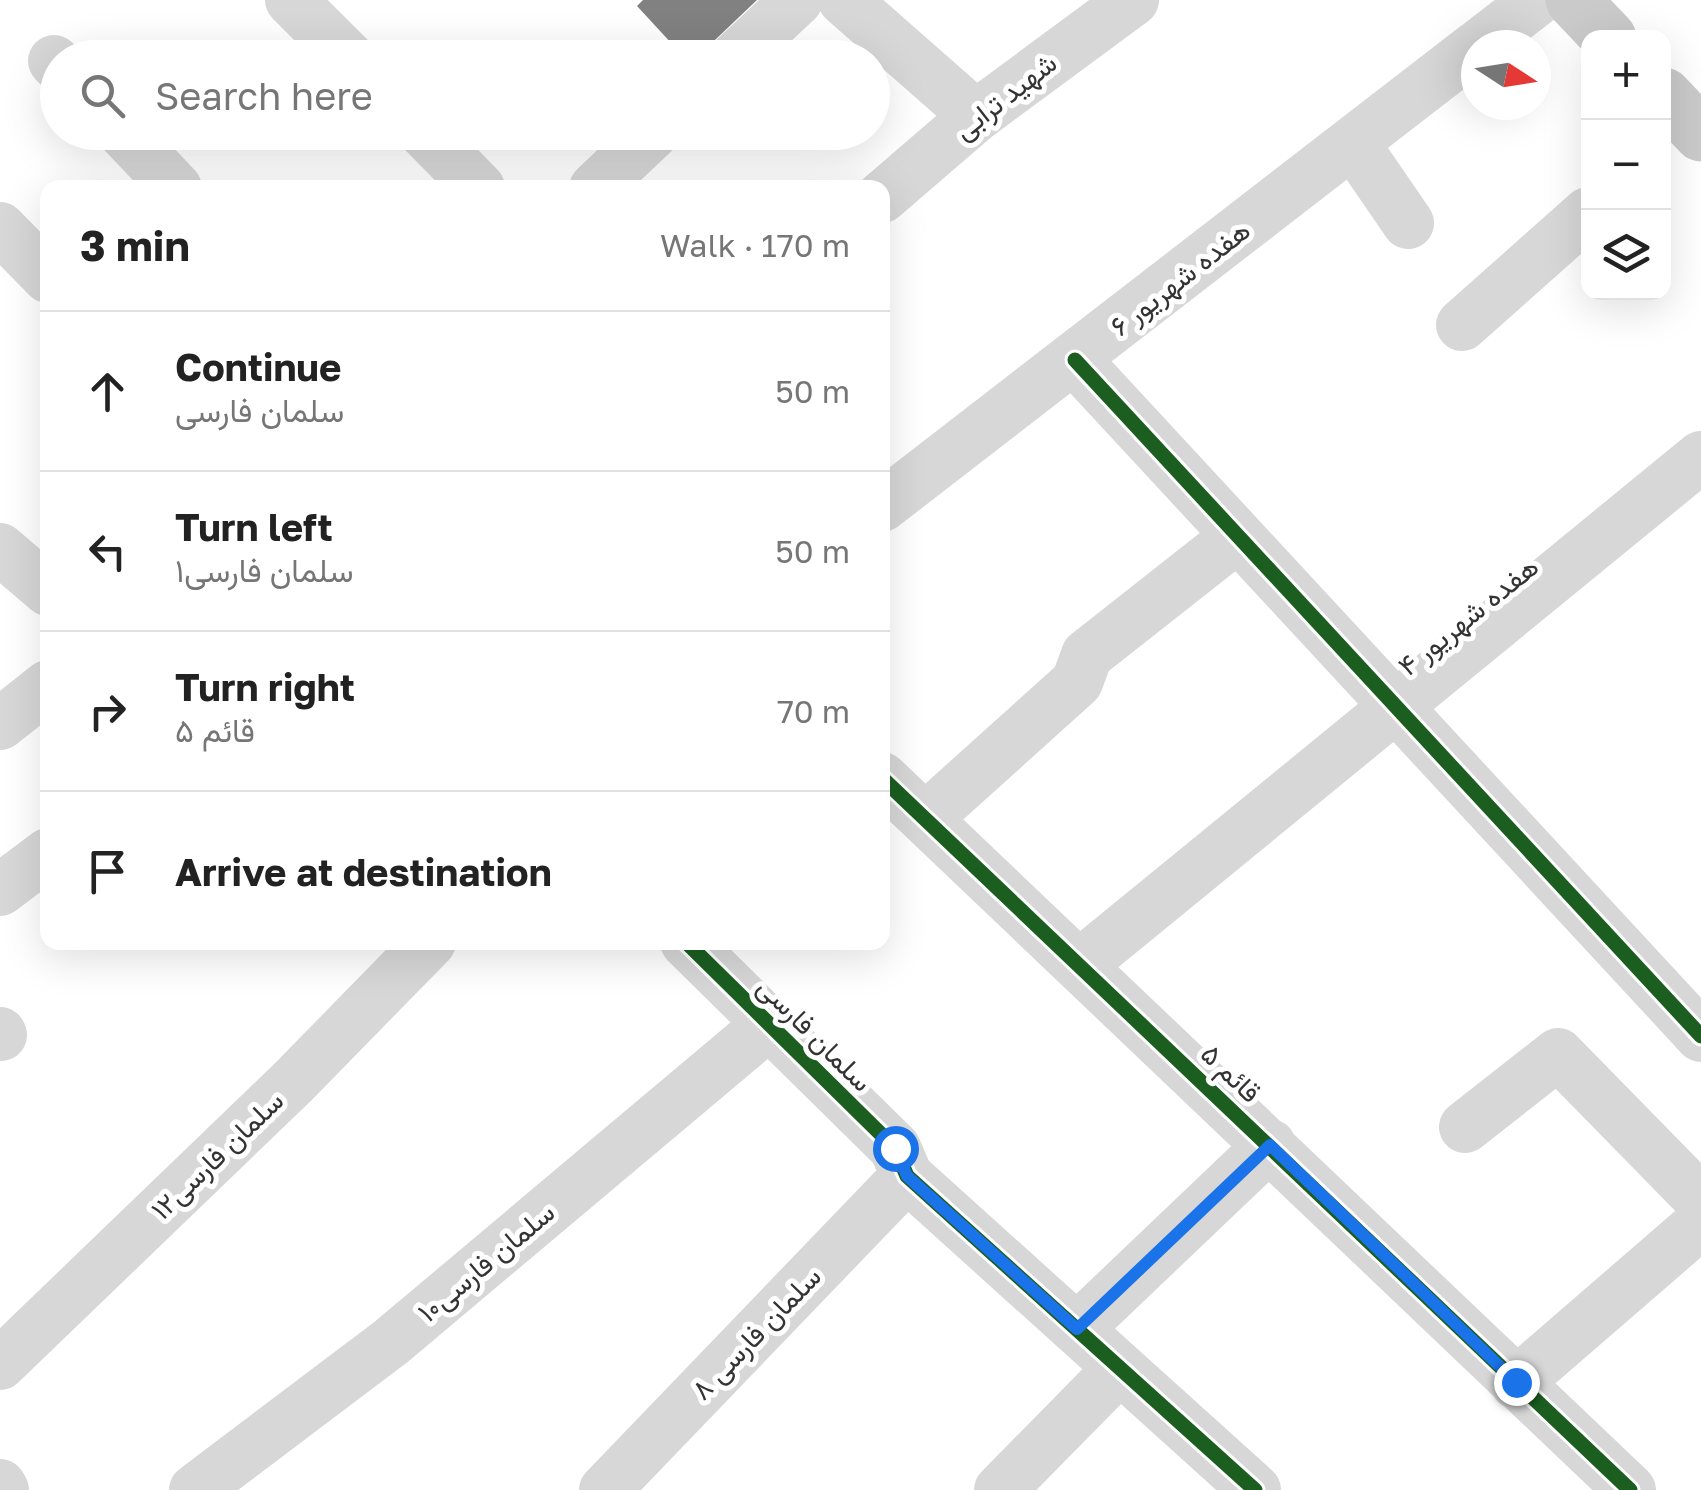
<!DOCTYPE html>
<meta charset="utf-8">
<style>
:root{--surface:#fff;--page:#f6f6f6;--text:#222;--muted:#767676;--line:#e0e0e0}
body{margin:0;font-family:"Golos Text",Vazirmatn,sans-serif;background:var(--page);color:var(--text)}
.controls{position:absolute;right:30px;top:30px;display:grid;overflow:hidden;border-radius:20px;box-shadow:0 10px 40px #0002}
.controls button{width:90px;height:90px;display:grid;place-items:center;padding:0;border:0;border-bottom:2px solid var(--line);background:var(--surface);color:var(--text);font:50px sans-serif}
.compass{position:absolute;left:1461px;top:30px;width:90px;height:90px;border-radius:50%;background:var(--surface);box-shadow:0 10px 40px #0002;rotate:102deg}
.stop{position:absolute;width:30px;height:30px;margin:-22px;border:8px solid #1a73e8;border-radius:50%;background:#fff}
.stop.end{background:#1a73e8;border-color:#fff;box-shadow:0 2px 10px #0008}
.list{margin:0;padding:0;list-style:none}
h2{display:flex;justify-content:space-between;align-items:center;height:130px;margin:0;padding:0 40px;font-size:42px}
h2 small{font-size:32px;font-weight:400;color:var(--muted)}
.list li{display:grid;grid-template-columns:65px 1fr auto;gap:30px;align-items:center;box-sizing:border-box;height:160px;padding:0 40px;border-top:2px solid var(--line)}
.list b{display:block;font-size:38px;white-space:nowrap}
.list p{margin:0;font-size:32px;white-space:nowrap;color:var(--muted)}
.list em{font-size:32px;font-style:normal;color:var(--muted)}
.icon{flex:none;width:55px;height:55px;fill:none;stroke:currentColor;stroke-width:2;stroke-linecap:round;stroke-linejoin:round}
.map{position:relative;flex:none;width:1701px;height:1490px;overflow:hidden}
.search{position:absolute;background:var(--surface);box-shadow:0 10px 40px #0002;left:40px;top:40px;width:850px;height:110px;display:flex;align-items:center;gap:25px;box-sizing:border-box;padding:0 35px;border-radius:55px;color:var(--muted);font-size:38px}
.panel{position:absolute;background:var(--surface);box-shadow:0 10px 40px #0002;left:40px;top:180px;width:850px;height:770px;border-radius:20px}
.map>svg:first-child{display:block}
.building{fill:#818181}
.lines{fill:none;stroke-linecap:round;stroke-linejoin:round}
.minor{stroke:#d7d7d7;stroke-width:52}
.major{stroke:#cacaca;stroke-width:55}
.cycleway-casing{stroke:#fff;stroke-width:21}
.cycleway{stroke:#1b5e20;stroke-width:15}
.route{stroke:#1a73e8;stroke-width:12}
.labels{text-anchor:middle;stroke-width:10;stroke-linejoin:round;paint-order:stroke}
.street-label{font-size:28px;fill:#333;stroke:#fff}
</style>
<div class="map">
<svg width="1701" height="1490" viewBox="0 0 1701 1490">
<rect width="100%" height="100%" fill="#fff"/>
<path class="building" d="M 643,0 L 757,0 L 696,58 L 685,58 L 637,6 Z"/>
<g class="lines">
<path class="minor" d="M 291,0 L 349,58
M 844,0 L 976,116
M 1479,45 L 1537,0
M 735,58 L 797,0
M 54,61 L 58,65
M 123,132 L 176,188
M 424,132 L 479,188
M 1353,143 L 1408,223
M 595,188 L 654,132
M 882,197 L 976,116 L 1133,0
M 0,228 L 48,277
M 1462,325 L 1588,213
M 1075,360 L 1701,1036
M 882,506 L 1476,47
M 0,549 L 48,590
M 0,724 L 48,686
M 882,778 L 1630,1490
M 926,818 L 1077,682 L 1087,655 L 1238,536
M 0,890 L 48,854
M 686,942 L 895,1148 L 907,1176 L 1255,1490
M 1081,964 L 1701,457
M 0,1033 L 1,1035
M 1465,1127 L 1558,1054 L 1701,1200
M 1077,1329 L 1270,1145
M 0,1364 L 293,1082 L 430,942
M 1516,1383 L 1701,1223
M 0,1485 L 3,1490
M 195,1490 L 391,1342 L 769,1024
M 605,1490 L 907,1176
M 1000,1490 L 1120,1368"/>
<path class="major" d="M 1573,0 L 1609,38
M 1664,95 L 1701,134"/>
<defs>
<path id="cycleway" d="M 1075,360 L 1701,1036
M 882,778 L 1630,1490
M 686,942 L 895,1148 L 907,1176 L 1255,1490"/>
</defs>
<use href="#cycleway" class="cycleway-casing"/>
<use href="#cycleway" class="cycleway"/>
</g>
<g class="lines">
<path class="route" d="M 895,1148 L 907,1176 L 1077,1329 L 1270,1145 L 1516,1382"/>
</g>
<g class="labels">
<g class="street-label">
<text transform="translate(1005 96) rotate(-38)" y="10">شهید ترابی</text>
<text transform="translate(1180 278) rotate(-38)" y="10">هفده شهریور ۶</text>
<text transform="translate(1468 616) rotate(-39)" y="10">هفده شهریور ۴</text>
<text transform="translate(815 1034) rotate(45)" y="10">سلمان فارسی</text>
<text transform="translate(1231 1073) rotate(44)" y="10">قائم ۵</text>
<text transform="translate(217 1155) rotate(-44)" y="10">سلمان فارسی۱۲</text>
<text transform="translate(486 1262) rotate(-40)" y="10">سلمان فارسی۱۰</text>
<text transform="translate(756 1333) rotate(-46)" y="10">سلمان فارسی ۸</text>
</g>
</g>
</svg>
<div class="controls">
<button>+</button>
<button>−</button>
<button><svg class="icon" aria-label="layers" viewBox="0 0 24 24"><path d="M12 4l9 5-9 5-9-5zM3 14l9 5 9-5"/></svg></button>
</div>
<svg class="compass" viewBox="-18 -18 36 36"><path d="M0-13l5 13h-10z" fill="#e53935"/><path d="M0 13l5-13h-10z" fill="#767676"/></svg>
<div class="stop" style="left:895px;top:1148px"></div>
<div class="stop end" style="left:1516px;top:1382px"></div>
<div class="search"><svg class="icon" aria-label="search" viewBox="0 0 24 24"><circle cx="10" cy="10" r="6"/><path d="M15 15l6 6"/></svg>Search here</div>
<section class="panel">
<h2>3 min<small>Walk · 170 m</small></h2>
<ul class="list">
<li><svg class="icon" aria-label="ahead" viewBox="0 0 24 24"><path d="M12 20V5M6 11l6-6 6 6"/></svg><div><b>Continue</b><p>سلمان فارسی</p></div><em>50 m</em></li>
<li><svg class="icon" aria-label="left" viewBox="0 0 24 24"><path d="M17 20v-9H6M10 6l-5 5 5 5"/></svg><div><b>Turn left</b><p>سلمان فارسی۱</p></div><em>50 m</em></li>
<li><svg class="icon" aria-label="right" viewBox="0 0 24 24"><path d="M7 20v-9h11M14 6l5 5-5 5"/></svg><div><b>Turn right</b><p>قائم ۵</p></div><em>70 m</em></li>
<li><svg class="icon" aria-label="arrive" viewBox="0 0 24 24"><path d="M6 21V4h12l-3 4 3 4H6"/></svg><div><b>Arrive at destination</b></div></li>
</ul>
</section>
</div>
